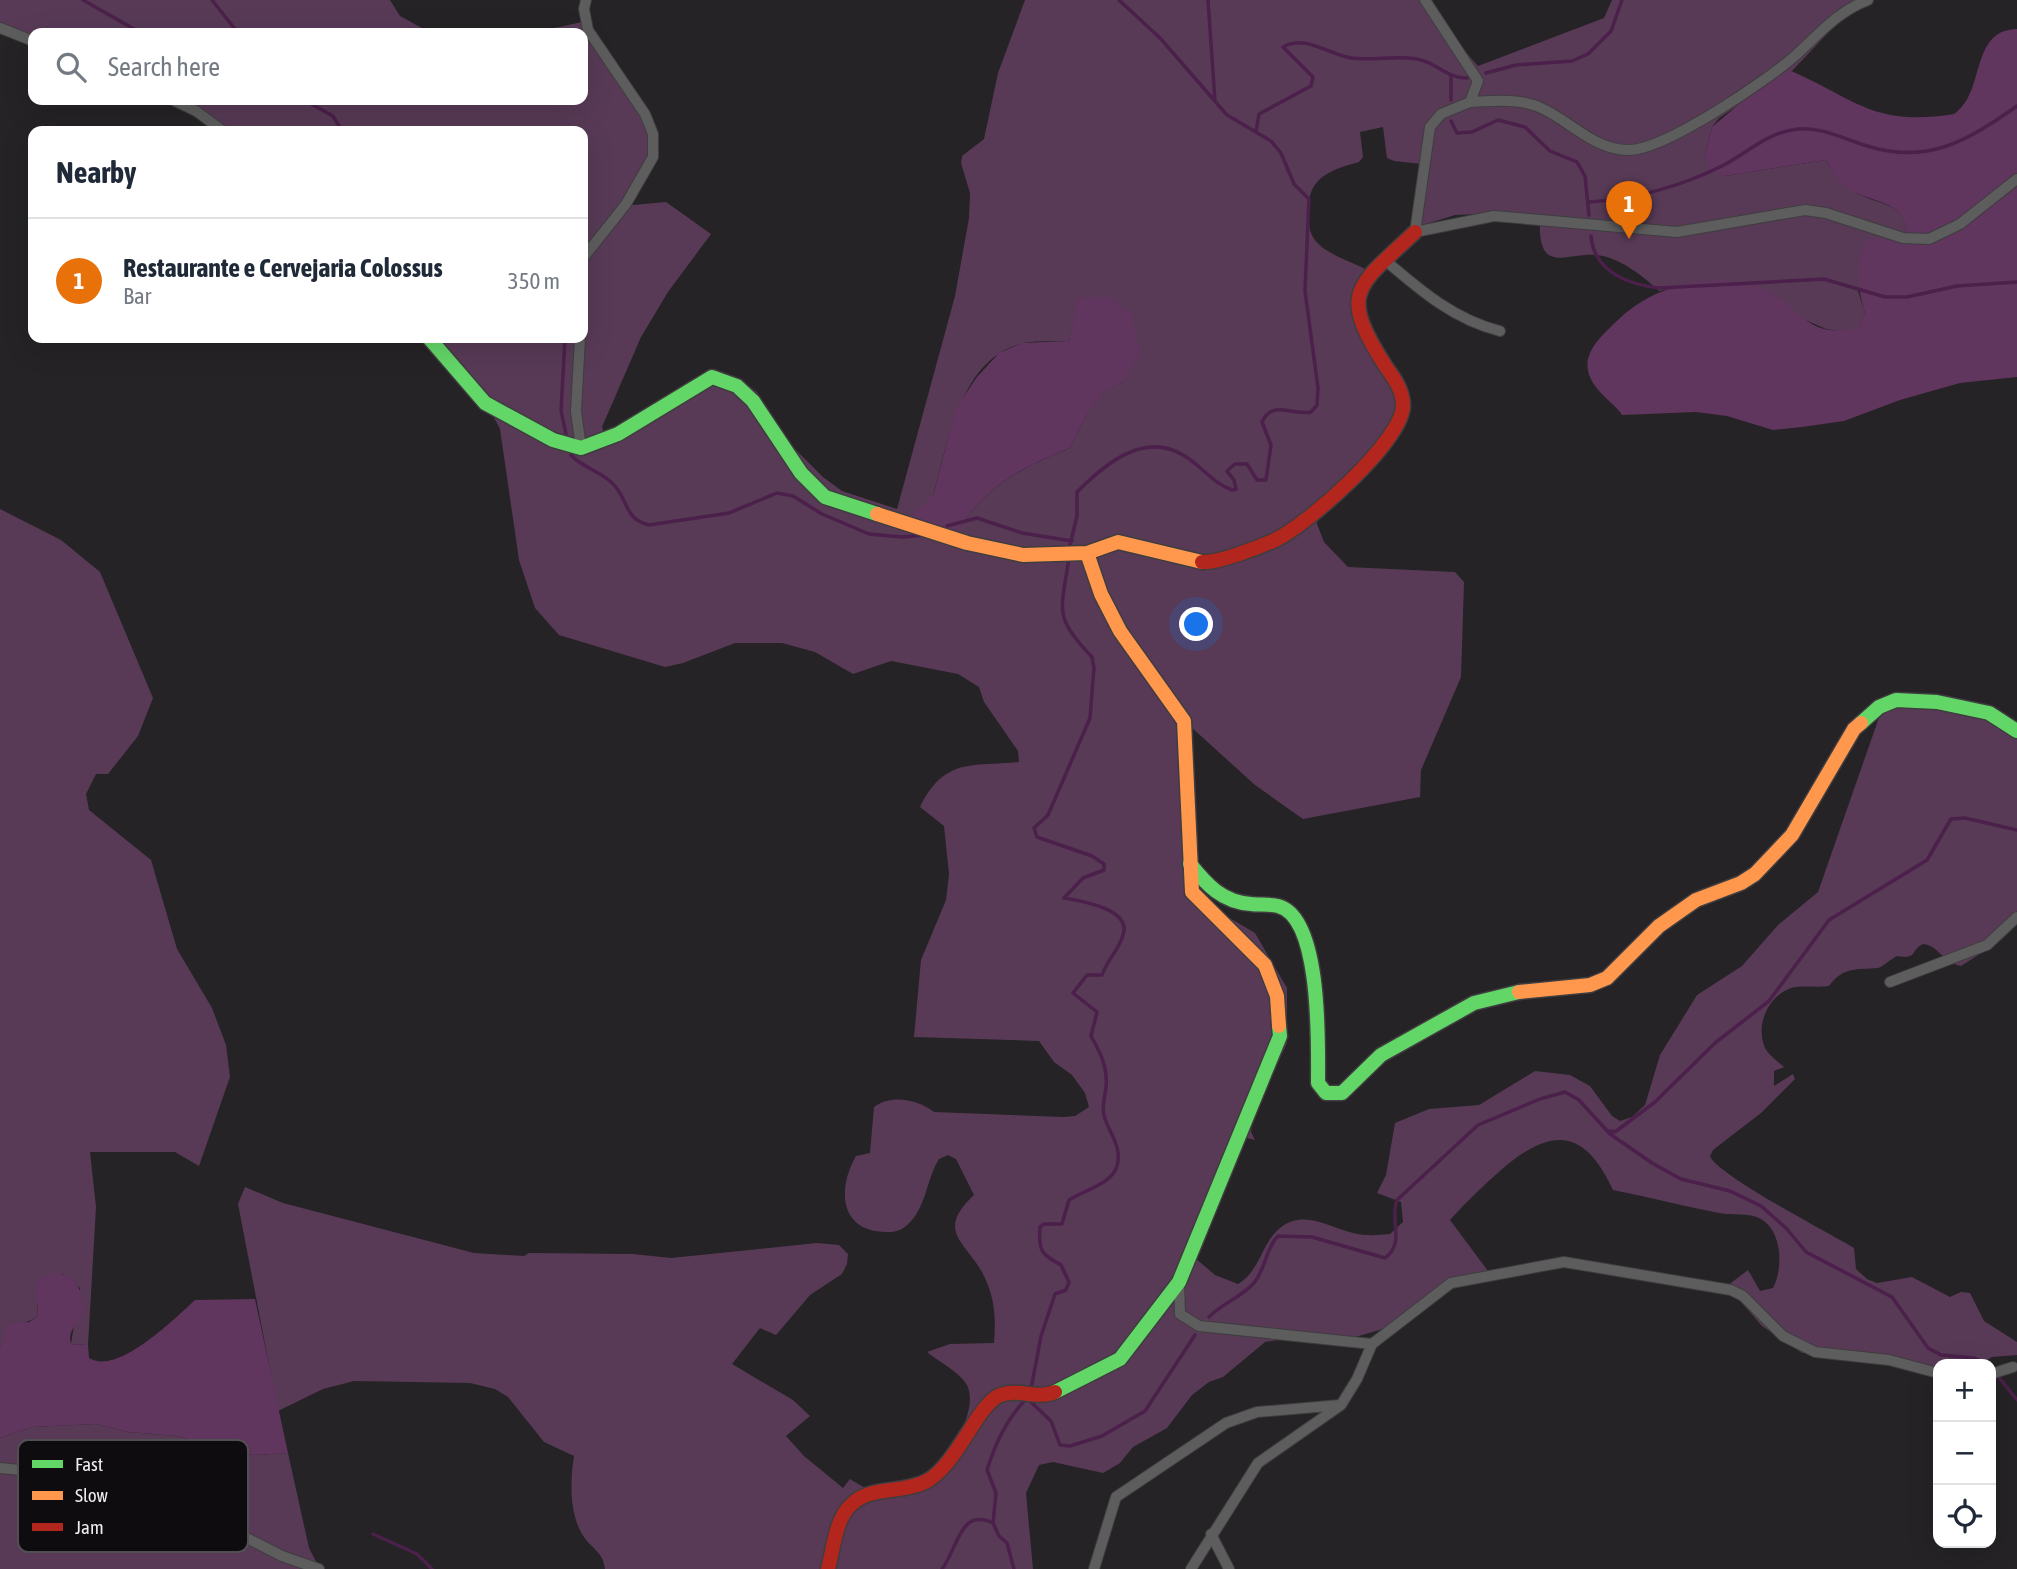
<!DOCTYPE html>
<meta charset="utf-8">
<style>
:root{--surface:#fff;--page:#f6f6f7;--text:#1f2937;--muted:#747a83;--line:#e0e1e3;--accent:#5d616a}
body{margin:0;font-family:"Asap Condensed",sans-serif;background:var(--page);color:var(--text)}
.controls{position:absolute;right:21px;bottom:21px;display:grid;overflow:hidden;border-radius:14px;box-shadow:0 7px 28px #0002}
.controls button{width:63px;height:63px;display:grid;place-items:center;padding:0;border:0;border-bottom:2px solid var(--line);background:var(--surface);color:var(--text);font:35px sans-serif}
.you{position:absolute;left:1197px;top:625px;width:24px;height:24px;margin:-18px;border:5px solid #fff;border-radius:50%;background:#1a73e8;box-shadow:0 0 0 10px #1a73e833}
.badge{display:grid;place-items:center;width:46px;height:46px;border-radius:50%;background:var(--accent);color:#fff;font-size:23px;font-weight:700}
.pin{position:absolute;translate:-50% -58px;filter:drop-shadow(0 2px 4px #0008)}
.pin::after{content:'';position:absolute;top:37px;width:24px;height:21px;background:inherit;clip-path:polygon(0 0,100% 0,50% 100%)}
.list{margin:0;padding:0;list-style:none}
h2{display:flex;justify-content:space-between;align-items:center;height:91px;margin:0;padding:0 28px;font-size:30px}
h2 small{font-size:23px;font-weight:400;color:var(--muted)}
.list li{display:grid;grid-template-columns:46px 1fr auto;gap:21px;align-items:center;box-sizing:border-box;height:126px;padding:0 28px;border-top:2px solid var(--line)}
.list b{display:block;font-size:26px;white-space:nowrap}
.list p{margin:0;font-size:23px;white-space:nowrap;color:var(--muted)}
.list em{font-size:23px;font-style:normal;color:var(--muted)}
.icon{flex:none;width:38px;height:38px;fill:none;stroke:currentColor;stroke-width:2;stroke-linecap:round;stroke-linejoin:round}
.map{position:relative;flex:none;width:2017px;height:1569px;overflow:hidden}
.search{position:absolute;background:var(--surface);box-shadow:0 7px 28px #0002;left:28px;top:28px;width:560px;height:77px;display:flex;align-items:center;gap:18px;box-sizing:border-box;padding:0 24px;border-radius:14px;color:var(--muted);font-size:26px}
.panel{position:absolute;background:var(--surface);box-shadow:0 7px 28px #0002;left:28px;top:126px;width:560px;height:217px;border-radius:14px}
.map>svg:first-child{display:block}
.green{fill:#583a56;fill-rule:evenodd}
.forest{fill:#60355e}
.lines{fill:none;stroke-linecap:round;stroke-linejoin:round}
.stream{stroke:#4b204a;stroke-width:3.5}
.street-casing{stroke:#3f3d3f;stroke-width:12}
.fast-casing{stroke:#3f3d3f;stroke-width:17}
.slow-casing{stroke:#3f3d3f;stroke-width:17}
.jam-casing{stroke:#3f3d3f;stroke-width:17}
.street{stroke:#5e5d5e;stroke-width:10}
.fast{stroke:#63d668;stroke-width:14}
.slow{stroke:#ff974d;stroke-width:14}
.jam{stroke:#b3261e;stroke-width:14}
.key{fill:#0e0c0e;stroke:#524f52;stroke-width:2}
.key-label{font-size:19px;fill:#efecef}
</style>
<div class="map">
<svg width="2017" height="1569" viewBox="0 0 2017 1569">
<rect width="100%" height="100%" fill="#252325"/>
<path class="green" d="M 0,0 L 390,0 L 400,16 L 431,33 L 33,33 L 33,45 L 0,33 Z
M 1025,0 L 1430,0 L 1449,33 L 1478,66 L 1604,18 L 1612,0 L 1859,0 L 1792,71 L 1748,92 L 1737,106 L 1719,118 L 1712,127 L 1705,154 L 1725,176 L 1826,160 C 1832,173 1844,186 1856,193 C 1878,205 1907,202 1906,235 L 1858,291 L 1865,313 L 1859,328 L 1845,332 L 1826,329 L 1801,318 L 1777,298 L 1689,284 L 1659,291 C 1644,277 1624,261 1603,256 C 1570,248 1537,281 1540,218 L 1503,213 L 1455,215 L 1410,229 L 1422,164 L 1394,161 L 1387,158 L 1383,127 L 1360,132 L 1363,157 L 1359,162 C 1326,171 1307,179 1308,215 C 1309,222 1309,231 1313,237 C 1322,253 1350,261 1365,269 L 1359,302 L 1399,402 L 1391,436 L 1319,506 L 1317,524 L 1324,542 L 1348,567 L 1455,572 L 1464,582 L 1461,677 L 1421,770 L 1420,797 L 1303,819 L 1255,785 L 1191,727 L 1195,859 L 1199,887 L 1213,908 L 1255,933 L 1287,988 L 1287,1043 L 1253,1117 L 1251,1132 L 1255,1140 L 1239,1136 L 1195,1258 L 1215,1275 L 1238,1284 C 1260,1271 1261,1244 1280,1228 C 1305,1208 1331,1229 1357,1234 C 1368,1236 1380,1235 1390,1234 L 1403,1222 L 1401,1202 L 1377,1193 L 1386,1175 L 1395,1123 L 1429,1109 L 1479,1105 L 1535,1071 L 1570,1075 L 1590,1086 L 1612,1116 L 1620,1121 L 1632,1117 L 1645,1105 L 1660,1055 L 1697,995 L 1742,966 L 1778,925 L 1818,892 L 1882,709 L 1916,697 L 2017,729 L 2017,921 L 1997,943 L 1961,966 C 1940,961 1940,946 1923,944 C 1910,950 1918,960 1897,956 C 1891,959 1882,967 1878,968 C 1857,970 1844,966 1829,986 C 1817,988 1802,985 1791,988 C 1768,996 1755,1025 1765,1048 C 1769,1055 1778,1062 1784,1067 L 1774,1071 L 1774,1086 L 1793,1074 L 1795,1079 L 1761,1113 L 1713,1150 L 1710,1156 C 1717,1175 1829,1233 1854,1248 L 1856,1269 L 1867,1279 L 1877,1283 L 1912,1277 L 1950,1297 L 1961,1292 L 1970,1293 L 1984,1321 L 2017,1342 L 2017,1355 L 1992,1357 L 1981,1364 L 1938,1364 L 1938,1378 L 1919,1374 L 1898,1365 L 1842,1354 L 1802,1353 L 1762,1326 L 1727,1286 L 1748,1270 L 1760,1291 L 1773,1288 C 1783,1269 1783,1232 1761,1219 C 1748,1212 1733,1216 1719,1213 C 1683,1206 1648,1197 1613,1190 C 1584,1127 1551,1127 1501,1170 C 1483,1186 1466,1202 1450,1220 L 1491,1275 L 1432,1293 L 1386,1328 L 1352,1338 L 1291,1338 L 1265,1342 L 1223,1377 L 1209,1382 L 1192,1395 L 1167,1428 L 1133,1447 L 1120,1463 L 1103,1473 L 1053,1462 L 1039,1465 L 1026,1493 L 1033,1569 L 605,1569 C 603,1552 593,1550 584,1537 C 569,1515 570,1481 574,1456 L 544,1442 L 508,1397 L 495,1389 L 470,1383 L 354,1381 L 323,1389 L 278,1411 L 238,1204 L 245,1187 L 283,1203 L 474,1253 L 524,1256 L 529,1253 L 633,1254 L 671,1258 L 817,1243 L 839,1245 L 848,1254 L 847,1264 L 842,1274 L 810,1295 L 776,1335 L 760,1328 L 732,1364 L 793,1400 L 810,1416 L 786,1436 L 804,1456 L 843,1488 L 850,1479 C 880,1498 897,1505 929,1486 C 943,1464 984,1408 965,1382 C 957,1371 938,1361 927,1352 L 950,1344 L 994,1343 C 996,1319 995,1300 985,1278 C 969,1243 933,1233 974,1195 L 956,1159 L 948,1155 L 939,1159 C 926,1180 926,1210 906,1226 C 899,1232 893,1232 885,1232 C 838,1231 838,1187 856,1156 L 870,1153 L 874,1107 C 891,1094 918,1099 934,1112 L 1064,1117 L 1075,1116 L 1089,1107 L 1085,1093 L 1072,1075 L 1054,1062 L 1039,1041 L 914,1037 L 921,960 L 946,900 L 949,874 L 944,826 L 920,807 C 945,757 972,767 1019,762 L 1018,751 L 984,702 L 979,687 L 958,674 L 891,661 L 853,674 L 815,652 L 782,643 L 735,643 L 683,663 L 665,667 L 559,635 L 535,608 L 519,560 L 500,429 L 492,414 L 425,338 L 583,338 L 583,131 L 224,131 L 176,100 L 583,100 L 583,33 L 531,33 L 582,22 L 647,121 L 652,153 L 624,200 L 633,205 L 666,202 L 711,234 L 668,292 L 641,337 L 602,427 L 604,432 L 609,433 L 707,372 L 734,376 L 757,392 L 784,438 L 823,477 L 842,491 L 897,509 L 955,296 L 969,218 L 970,193 L 961,163 L 962,156 L 984,139 L 998,73 ZM 1078,298 L 1124,382 L 1103,391 L 1085,418 L 1070,448 C 1019,469 985,486 955,535 L 933,496 C 948,445 959,361 1020,344 C 1034,340 1054,342 1069,341 Z
M 0,509 L 61,540 L 100,572 L 153,698 L 138,736 L 108,774 L 96,774 L 86,794 L 89,810 L 151,860 L 177,949 L 212,1008 L 226,1045 L 230,1077 L 199,1166 L 175,1152 L 90,1152 L 96,1207 L 88,1345 L 71,1344 L 80,1288 L 63,1274 L 37,1306 L 38,1316 C 17,1330 11,1318 0,1346 Z
M 96,1424 L 128,1432 L 178,1436 L 223,1452 L 254,1455 L 288,1453 L 309,1548 L 320,1569 L 0,1569 L 0,1438 L 32,1427 Z"/>
<path class="forest" d="M 2017,29 L 2017,377 L 1960,383 L 1900,400 L 1844,421 L 1802,427 L 1773,430 L 1727,416 L 1696,412 L 1622,415 C 1617,407 1607,400 1600,392 C 1572,361 1596,341 1620,318 C 1655,285 1714,270 1760,287 C 1797,301 1806,343 1859,327 L 1865,313 C 1858,291 1853,258 1869,239 L 1906,235 C 1907,198 1868,204 1846,187 C 1837,180 1831,170 1826,160 L 1725,176 L 1710,170 L 1705,154 L 1712,127 L 1737,106 L 1748,92 L 1789,70 C 1856,99 1873,127 1954,114 C 1986,93 1969,30 2017,29 Z
M 1110,296 L 1132,315 L 1140,353 L 1124,382 L 1103,392 L 1085,418 L 1070,448 C 1019,469 984,486 955,536 L 928,528 L 909,517 L 933,496 L 956,408 L 977,377 L 999,353 L 1022,343 L 1069,341 L 1077,298 Z
M 53,1272 C 77,1276 83,1290 84,1313 C 78,1324 67,1330 71,1344 L 88,1345 L 89,1358 C 118,1376 175,1318 195,1300 L 255,1299 L 288,1453 L 254,1455 L 223,1452 L 178,1436 L 128,1432 L 96,1424 L 32,1427 L 0,1438 L 0,1346 L 8,1324 L 29,1322 L 38,1316 L 36,1284 L 43,1276 Z"/>
<g class="lines">
<path class="stream" d="M 83,0 L 141,33
M 212,0 L 238,33
M 1208,0 L 1215,101
M 1486,73 L 1516,65 L 1572,61 L 1588,54 L 1611,31 L 1622,0
M 1451,75 L 1451,100
M 304,100 L 333,116 L 342,131
M 1451,121 L 1457,133 L 1472,132 L 1498,120 L 1525,127 L 1550,151 L 1577,162 L 1585,176 L 1589,215
M 1256,132 L 1259,114 L 1311,86 L 1313,77 L 1283,47 C 1305,34 1328,54 1351,58 C 1373,61 1395,55 1417,59 C 1436,62 1448,79 1467,78
M 1589,202 C 1636,199 1679,187 1722,166 C 1748,153 1767,132 1798,129 C 1822,127 1842,138 1864,145 C 1927,166 1967,141 2017,106
M 1591,236 C 1594,272 1629,285 1660,288 L 1824,279 L 1885,297 L 1907,297 L 1957,286 L 2017,282
M 565,338 L 561,411 L 566,434
M 571,455 C 582,468 604,472 615,486 C 629,503 625,519 649,525 L 729,513 L 777,493 L 793,496 L 822,514 L 869,534 L 902,537 L 927,535
M 947,526 L 977,518 L 1022,533 L 1072,541
M 1069,549 L 1077,516 L 1077,492 C 1104,465 1143,431 1183,455 C 1201,465 1211,482 1232,490 L 1236,489 L 1234,480 L 1227,471 L 1235,464 L 1247,464 L 1257,480 L 1266,480 L 1271,445 L 1262,422 C 1273,399 1291,416 1311,412 L 1317,405 L 1318,388 L 1305,291 L 1309,199 L 1294,184 L 1281,153 L 1271,141 L 1227,115 L 1160,38 L 1119,0
M 1610,1131 L 1615,1132 L 1655,1102 L 1715,1043 L 1769,1001 L 1829,920 L 1927,860 L 1951,819 L 1965,818 L 2017,830
M 1209,1317 C 1221,1304 1240,1298 1253,1284 C 1266,1270 1265,1249 1278,1236 L 1312,1237 L 1385,1258 C 1406,1242 1389,1221 1397,1200 L 1478,1125 L 1540,1099 L 1565,1092 L 1579,1100 L 1610,1134 L 1652,1163 L 1681,1179 L 1730,1191 L 1761,1206 L 1786,1228 L 1806,1252 L 1892,1297 L 1928,1348 L 1941,1355 L 1974,1358 L 1987,1364
M 1997,1375 L 2017,1400
M 1031,1389 L 1041,1336 L 1055,1294 L 1066,1290 L 1069,1282 L 1061,1265 C 1042,1254 1038,1252 1040,1227 L 1044,1224 L 1062,1224 L 1069,1200 C 1084,1190 1112,1184 1117,1166 C 1122,1148 1111,1135 1105,1119 C 1101,1107 1105,1098 1106,1087 C 1108,1067 1100,1052 1091,1036 L 1097,1012 L 1073,993 L 1087,975 L 1102,975 C 1107,960 1119,950 1123,935 C 1132,909 1082,901 1064,898 L 1083,878 L 1104,870 L 1104,864 L 1092,856 L 1037,837 L 1034,828 L 1048,815 L 1090,718 L 1094,668 L 1092,657 C 1053,616 1061,612 1069,558
M 1030,1401 L 1051,1421 L 1060,1445 L 1070,1446 L 1102,1436 L 1145,1411 L 1195,1335
M 373,1534 L 417,1554 L 432,1569
M 942,1569 C 958,1548 960,1507 993,1523
M 1014,1569 L 1007,1543 L 999,1536 L 993,1523 L 996,1493 L 987,1470 C 996,1442 1006,1420 1026,1399"/>
<defs>
<path id="street" d="M 1425,0 L 1478,81 L 1470,102 L 1441,114 L 1430,127 L 1415,232 L 1494,216 L 1677,232 L 1805,210 L 1826,213 L 1903,238 L 1929,239 L 1960,224 L 2017,179
M 0,28 L 33,41
M 173,100 L 196,111 L 223,131
M 1470,102 C 1492,101 1518,98 1539,107 C 1570,120 1594,151 1630,150 C 1666,149 1768,80 1796,55 C 1819,34 1838,11 1868,0
M 583,258 L 626,204 L 653,157 L 653,134 L 645,114 L 588,30 L 584,9 L 586,0
M 1386,261 C 1421,291 1455,320 1500,331
M 580,338 L 576,411 L 581,448
M 1890,982 L 1987,945 L 2017,917
M 1179,1282 L 1180,1314 L 1199,1326 L 1372,1344
M 1991,1374 L 2013,1367
M 0,1468 L 30,1471 L 103,1495 L 180,1504 L 282,1556 L 319,1569
M 1211,1534 L 1229,1569
M 1094,1569 L 1116,1497 L 1226,1423 L 1257,1412 L 1340,1405
M 1191,1569 L 1258,1463 L 1341,1405 L 1357,1379 L 1372,1344 L 1451,1283 L 1564,1262 L 1731,1290 L 1743,1296 L 1783,1336 L 1815,1352 L 1889,1360 L 1938,1373"/>
<path id="fast" d="M 429,338 L 485,403 L 553,440 L 581,448 L 618,434 L 712,377 L 737,386 L 753,401 L 801,473 L 825,497 L 877,514
M 1861,723 L 1879,707 L 1896,700 L 1937,702 L 1989,713 L 2017,731
M 1190,864 C 1207,885 1222,902 1251,904 C 1259,905 1270,904 1278,906 C 1322,917 1318,1046 1318,1083 L 1326,1093 L 1342,1093 L 1381,1055 L 1474,1003 L 1519,992
M 1055,1392 L 1120,1359 L 1179,1282 L 1280,1036 L 1279,1026"/>
<path id="slow" d="M 877,514 L 967,543 L 1023,555 L 1087,553 L 1118,542 L 1202,562
M 1087,553 L 1101,594 L 1120,631 L 1184,721 L 1192,892 L 1265,965 L 1277,996 L 1279,1026
M 1519,992 L 1590,985 L 1607,978 L 1659,926 L 1696,900 L 1741,883 L 1755,874 L 1792,835 L 1854,729 L 1861,723"/>
<path id="jam" d="M 1202,562 C 1218,563 1257,548 1273,541 C 1305,527 1403,441 1403,405 C 1403,391 1394,378 1386,367 C 1337,291 1357,287 1415,232
M 828,1569 C 833,1551 835,1523 848,1508 C 868,1484 901,1495 927,1481 C 956,1465 977,1407 998,1396 C 1017,1387 1036,1400 1055,1392"/>
</defs>
<use href="#street" class="street-casing"/>
<use href="#fast" class="fast-casing"/>
<use href="#slow" class="slow-casing"/>
<use href="#jam" class="jam-casing"/>
<use href="#street" class="street"/>
<use href="#fast" class="fast"/>
<use href="#slow" class="slow"/>
<use href="#jam" class="jam"/>
</g>
<rect x="18" y="1440" width="230" height="112" rx="10" class="key"/>
<rect x="32" y="1460" width="31" height="8" fill="#63d668"/>
<rect x="32" y="1491" width="31" height="9" fill="#ff974d"/>
<rect x="32" y="1523" width="31" height="8" fill="#b3261e"/>
<g class="key-label">
<text x="75" y="1471">Fast</text>
<text x="75" y="1502">Slow</text>
<text x="75" y="1534">Jam</text>
</g>
</svg>
<div class="controls">
<button>+</button>
<button>−</button>
<button><svg class="icon" aria-label="locate" viewBox="0 0 24 24"><circle cx="12" cy="12" r="6"/><path d="M12 2v4M12 18v4M2 12h4M18 12h4"/></svg></button>
</div>
<div class="you"></div>
<div class="pin badge" style="left:1629px;top:239px;background:#e8710a">1</div>
<div class="search"><svg class="icon" aria-label="search" viewBox="0 0 24 24"><circle cx="10" cy="10" r="6"/><path d="M15 15l6 6"/></svg>Search here</div>
<section class="panel">
<h2>Nearby<small></small></h2>
<ul class="list">
<li><span class="badge" style="background:#e8710a">1</span><div><b>Restaurante e Cervejaria Colossus</b><p>Bar</p></div><em>350 m</em></li>
</ul>
</section>
</div>
